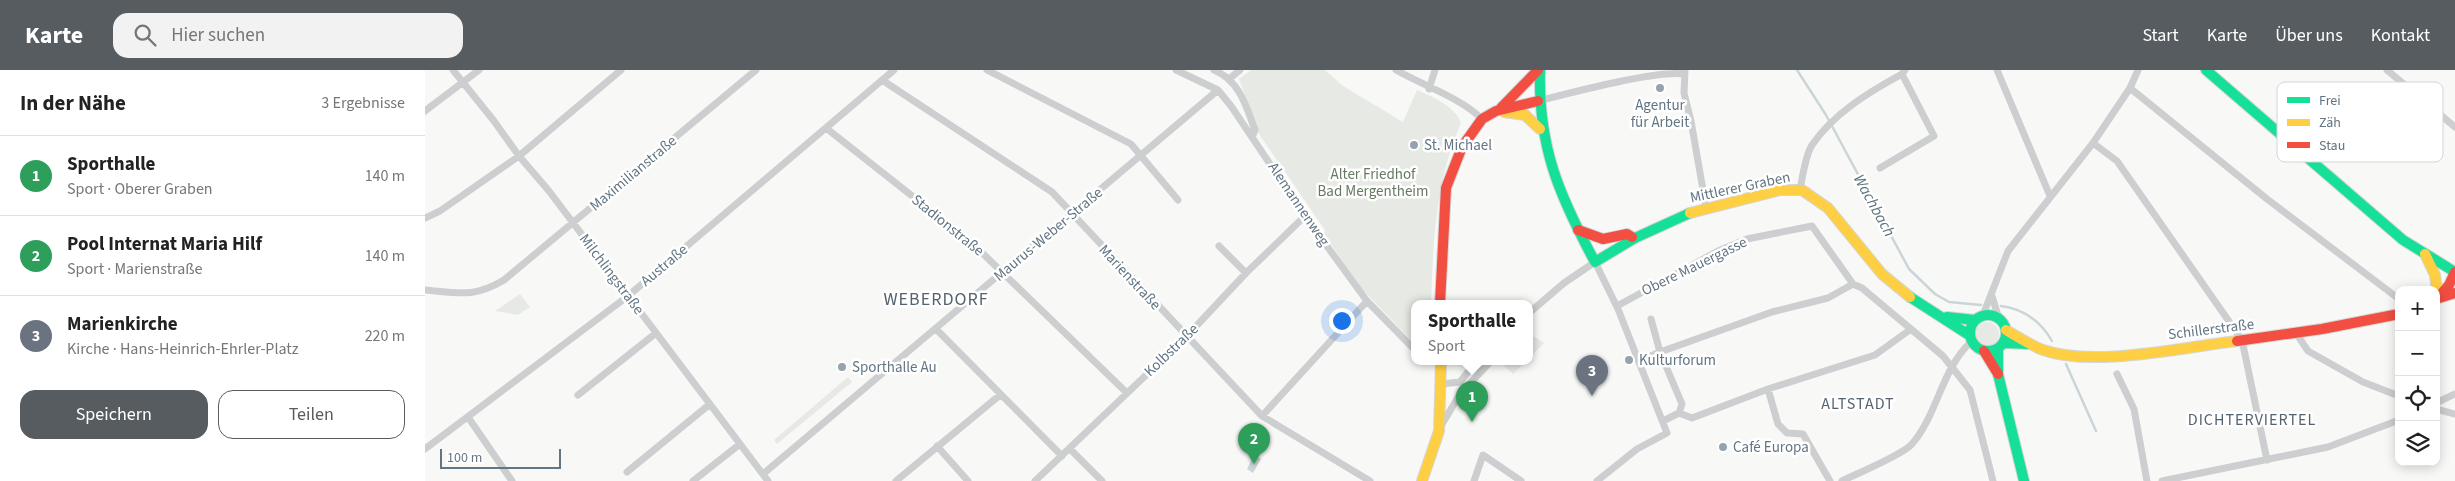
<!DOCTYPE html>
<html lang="de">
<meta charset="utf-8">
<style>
:root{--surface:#fff;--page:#f2f2f2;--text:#222;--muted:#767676;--line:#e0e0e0;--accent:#565c60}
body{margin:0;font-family:"Source Sans 3",sans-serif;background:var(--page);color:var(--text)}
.controls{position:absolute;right:15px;bottom:15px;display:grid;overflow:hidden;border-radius:10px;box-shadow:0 2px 12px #0003}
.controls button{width:45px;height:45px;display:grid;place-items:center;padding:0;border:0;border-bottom:1px solid var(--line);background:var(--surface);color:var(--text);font:25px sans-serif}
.scale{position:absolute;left:15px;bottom:12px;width:121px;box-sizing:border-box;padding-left:5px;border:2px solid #627583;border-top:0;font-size:14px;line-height:18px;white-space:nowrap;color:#627583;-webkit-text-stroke:4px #fff;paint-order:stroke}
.you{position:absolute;left:916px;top:250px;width:18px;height:18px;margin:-12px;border:4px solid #fff;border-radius:50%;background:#1a73e8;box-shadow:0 0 0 8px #1a73e833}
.badge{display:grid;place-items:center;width:32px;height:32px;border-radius:50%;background:var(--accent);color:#fff;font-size:16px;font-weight:700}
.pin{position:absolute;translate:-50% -41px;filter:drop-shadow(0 1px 2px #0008)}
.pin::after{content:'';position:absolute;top:26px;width:18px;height:15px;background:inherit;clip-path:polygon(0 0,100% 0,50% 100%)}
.popup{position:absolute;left:986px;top:230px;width:122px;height:65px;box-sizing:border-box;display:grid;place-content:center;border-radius:10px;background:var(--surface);filter:drop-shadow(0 1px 4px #0005);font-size:16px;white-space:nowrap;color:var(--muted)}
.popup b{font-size:19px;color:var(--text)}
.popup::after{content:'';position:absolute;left:50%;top:100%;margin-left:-10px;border:10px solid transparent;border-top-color:var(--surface)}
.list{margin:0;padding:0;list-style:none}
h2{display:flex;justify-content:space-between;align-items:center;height:65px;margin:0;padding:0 20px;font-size:21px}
h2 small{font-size:16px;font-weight:400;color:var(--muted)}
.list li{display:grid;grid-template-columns:32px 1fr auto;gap:15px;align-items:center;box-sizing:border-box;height:80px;padding:0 20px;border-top:1px solid var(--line)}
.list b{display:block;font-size:19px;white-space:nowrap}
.list p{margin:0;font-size:16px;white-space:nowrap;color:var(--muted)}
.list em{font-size:16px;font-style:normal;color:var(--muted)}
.actions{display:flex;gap:10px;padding:15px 20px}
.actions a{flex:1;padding:11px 0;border:1px solid var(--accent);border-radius:15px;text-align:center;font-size:18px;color:var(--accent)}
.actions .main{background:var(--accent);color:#fff}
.icon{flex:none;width:28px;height:28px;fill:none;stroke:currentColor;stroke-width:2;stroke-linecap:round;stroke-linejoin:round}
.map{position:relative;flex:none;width:2030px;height:411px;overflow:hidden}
header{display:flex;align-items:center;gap:30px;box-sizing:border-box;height:70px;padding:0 25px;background:var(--accent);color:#fff}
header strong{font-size:24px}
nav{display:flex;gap:28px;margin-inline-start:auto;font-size:18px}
.search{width:350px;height:45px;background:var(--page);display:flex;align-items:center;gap:12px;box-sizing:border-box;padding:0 18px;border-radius:15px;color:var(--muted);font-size:19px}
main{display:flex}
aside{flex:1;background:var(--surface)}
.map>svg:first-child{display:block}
.green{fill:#e7eae4}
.water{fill:#cbd5d8}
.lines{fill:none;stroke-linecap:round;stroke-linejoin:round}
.stream{stroke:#cbd5d8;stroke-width:2.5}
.fast-casing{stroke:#d5d6d7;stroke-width:12}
.slow-casing{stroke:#d5d6d7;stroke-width:12}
.jam-casing{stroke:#d5d6d7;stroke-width:12}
.street{stroke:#cdcecf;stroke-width:7}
.fast{stroke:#16e098;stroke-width:10}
.slow{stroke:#ffcf43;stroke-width:10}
.jam{stroke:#f24e42;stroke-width:10}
.poi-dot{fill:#96a3ac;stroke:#fff;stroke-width:2}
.labels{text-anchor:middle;stroke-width:5;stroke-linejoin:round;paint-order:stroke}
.poi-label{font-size:15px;fill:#627583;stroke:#fff;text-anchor:start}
.street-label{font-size:15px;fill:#627583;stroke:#fff}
.park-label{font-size:15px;fill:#667a61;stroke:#fff}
.water-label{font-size:16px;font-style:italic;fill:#5d757d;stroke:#fff}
.neighbourhood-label{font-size:16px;letter-spacing:1px;fill:#54636e;stroke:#fff}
.quarter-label{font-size:18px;letter-spacing:1px;fill:#54636e;stroke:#fff}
.key{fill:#fff;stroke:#d0d6da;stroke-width:1}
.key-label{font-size:14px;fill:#627583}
</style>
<header>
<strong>Karte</strong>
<div class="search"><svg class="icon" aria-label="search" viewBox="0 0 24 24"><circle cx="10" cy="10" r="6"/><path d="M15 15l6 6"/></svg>Hier suchen</div>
<nav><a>Start</a><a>Karte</a><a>Über uns</a><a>Kontakt</a></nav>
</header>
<main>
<aside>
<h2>In der Nähe<small>3 Ergebnisse</small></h2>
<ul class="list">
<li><span class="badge" style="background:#2e9e5b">1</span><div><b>Sporthalle</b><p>Sport · Oberer Graben</p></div><em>140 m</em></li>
<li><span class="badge" style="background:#2e9e5b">2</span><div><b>Pool Internat Maria Hilf</b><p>Sport · Marienstraße</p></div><em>140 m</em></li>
<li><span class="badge" style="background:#6b7280">3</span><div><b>Marienkirche</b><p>Kirche · Hans-Heinrich-Ehrler-Platz</p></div><em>220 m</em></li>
</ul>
<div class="actions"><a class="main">Speichern</a><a>Teilen</a></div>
</aside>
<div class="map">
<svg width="2030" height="411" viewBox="0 0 2030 411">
<rect width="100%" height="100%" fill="#f8f8f7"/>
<path class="green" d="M 826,0 L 900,0 L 918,16 L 978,52 L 992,20 C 1008,27 1030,36 1036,53 C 1011,110 1008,171 1006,233 L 990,233 L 989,271 L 987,271 L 936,218 L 899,164 L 900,160 L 834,64 L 814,9 Z
M 95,224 L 105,237 L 93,245 L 70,241 Z
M1550 264a12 12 0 1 1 24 0a12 12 0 1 1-24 0Z
M 1105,264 L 1119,273 L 1105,287 L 1104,265 Z
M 1083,291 L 1101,291 L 1088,304 L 1079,296 Z
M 423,307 L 427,312 L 352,374 L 349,370 Z"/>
<path class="water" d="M 829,385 L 836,389 L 828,403 L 822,399 Z"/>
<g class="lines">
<path class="stream" d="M 1372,0 L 1401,45 L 1484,199 L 1510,224 L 1524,232 L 1556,235
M 1576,236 C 1599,239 1615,250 1627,271
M 1641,294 L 1671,361"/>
<defs>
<path id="fast" d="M 1115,0 C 1113,77 1134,125 1170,192 L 1210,168 L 1265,143
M 1781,0 L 1978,170 L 2030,202
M 1485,227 L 1544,265
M1545 263a18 18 0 1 1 36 0a18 18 0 1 1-36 0Z
M 1522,247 L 1550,250
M 1578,273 L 1603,274
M 1573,278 L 1573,304 L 1599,411"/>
<path id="slow" d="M 1079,42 L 1100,45 L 1115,59
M 1265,143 L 1355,120 L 1377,120 L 1403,138 L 1457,204 L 1485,227
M 2000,184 L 2010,205 L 2013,228
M 1581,260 C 1593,267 1605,275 1618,280 C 1670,298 1758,277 1812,271
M 997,411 L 1014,361 L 1016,291"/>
<path id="jam" d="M 1076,38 L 1113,0
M 1153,160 L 1178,169 L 1202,164 L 1207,167
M 2014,228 L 2030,223
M 2011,230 L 2024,215 L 2030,202
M 1015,233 L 1021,118 L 1037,77 L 1057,49 L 1071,41 L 1113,31
M 1812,271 L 1897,259 L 1974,244
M 1559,281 L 1573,304"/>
</defs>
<use href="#fast" class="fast-casing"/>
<use href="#slow" class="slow-casing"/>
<use href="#jam" class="jam-casing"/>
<path class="street" d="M 28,0 L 69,51 L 94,86 L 124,121 L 343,411
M 562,0 L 706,74 L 753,130
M 751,0 L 793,20 L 806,36 L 880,146 L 942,231 L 990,280
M 789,0 C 815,11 821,36 830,60 L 828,65
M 971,0 C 999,16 1034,27 1057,49
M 1260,0 L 1259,23 L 1266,51 L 1281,137
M 1572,0 L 1625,126
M 1962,0 L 2030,57
M 804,9 L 815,0
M 457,10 L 627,122 L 837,346 L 945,411
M 1705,18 L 1842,129 L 1974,229
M 1004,19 L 1010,0
M 1113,31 C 1145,23 1231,0 1259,4
M 0,41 L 54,0
M 401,58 L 548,174 L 702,323
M 1668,73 L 1692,91 L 1817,270 L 1842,390
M 1948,83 L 1939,73 L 1990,23
M 1455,98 L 1509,66 L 1477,4
M 1375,119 C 1378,106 1380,86 1387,75 C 1409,43 1444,22 1477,4 L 1480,0
M 0,148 L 15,141 L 94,86 L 196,0
M 794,176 L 821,203
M 0,220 C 34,223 49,228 79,210 L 331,0
M 1567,226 L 1574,249
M 1192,236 L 1293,181 L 1322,169 L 1387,156 L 1428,214 L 1437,218 L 1518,286 L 1545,320 L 1568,411
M 1104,243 L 1139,213 L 1170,192 L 1193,239 L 1242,363 L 1212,379 L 1172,411
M 1558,245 L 1583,181 L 1668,73 L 1705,18 L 1713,0
M 1226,249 L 1235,282 L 1347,242 L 1403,228 L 1428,214
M 511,259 L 637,386
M 1871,263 L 1883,281 L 1938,312 L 1974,326
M 1004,291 L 1013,291
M 1214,291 L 1235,282 L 1257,334 L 1254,343 L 1238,351
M 1692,304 L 1709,339 L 1722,411
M 1016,314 L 1035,312 L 1046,298 L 1059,296
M 1343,319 L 1353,354 L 1362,363 L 1378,364 L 1405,411
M 153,325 L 231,263
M 2011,333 L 2030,324
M 2011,339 L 2030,344
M 1254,343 L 1267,348 L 1343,319 L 1450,285 L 1486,259
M 837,346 L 942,231
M 43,347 L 87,411
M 1016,356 L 1035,324 L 1066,291
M 512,376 L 543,411
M 0,379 L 203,226 L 469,0
M 645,379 L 677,411
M 202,402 L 285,334
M 338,404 L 793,20
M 268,411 L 315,374
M 471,411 L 575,325
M 610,411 L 761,267 L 821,203 L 880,146
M 1049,411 L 1058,385 L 1096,411
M 1417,411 C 1433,403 1475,386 1486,375 C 1513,345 1516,299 1546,272
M 1737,411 L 1903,377 L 1974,350"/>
<use href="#fast" class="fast"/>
<use href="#slow" class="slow"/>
<use href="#jam" class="jam"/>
</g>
<g class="poi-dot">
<circle cx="1235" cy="18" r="5"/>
<circle cx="989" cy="75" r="5"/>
<circle cx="1204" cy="290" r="5"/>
<circle cx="417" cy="297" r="5"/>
<circle cx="1298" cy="377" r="5"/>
</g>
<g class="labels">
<g class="poi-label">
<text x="1235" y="40" text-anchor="middle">Agentur<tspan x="1235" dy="17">für Arbeit</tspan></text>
<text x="999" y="80">St. Michael</text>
<text x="1214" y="295">Kulturforum</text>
<text x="427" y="302">Sporthalle Au</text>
<text x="1308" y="382">Café Europa</text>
</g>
<g class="street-label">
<text transform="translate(208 103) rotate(-40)" y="5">Maximilianstraße</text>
<text transform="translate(1315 117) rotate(-12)" y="5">Mittlerer Graben</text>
<text transform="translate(874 134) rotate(56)" y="5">Alemannenweg</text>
<text transform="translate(523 155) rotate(39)" y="5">Stadionstraße</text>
<text transform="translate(623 164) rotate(-40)" y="5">Maurus-Weber-Straße</text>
<text transform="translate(239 195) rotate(-40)" y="5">Austraße</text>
<text transform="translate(1269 196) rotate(-26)" y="5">Obere Mauergasse</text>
<text transform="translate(187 204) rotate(53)" y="5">Milchlingstraße</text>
<text transform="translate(705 207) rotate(47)" y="5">Marienstraße</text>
<text transform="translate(1786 259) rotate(-7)" y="5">Schillerstraße</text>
<text transform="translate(746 280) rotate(-44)" y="5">Kolbstraße</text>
</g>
<g class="park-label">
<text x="948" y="109">Alter Friedhof<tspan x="948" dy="17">Bad Mergentheim</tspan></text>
</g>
<g class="water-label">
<text transform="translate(1450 135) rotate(61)" y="6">Wachbach</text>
</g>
<g class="neighbourhood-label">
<text x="1433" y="339">ALTSTADT</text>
<text x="1827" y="355">DICHTERVIERTEL</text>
</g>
<g class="quarter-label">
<text x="511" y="235">WEBERDORF</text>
</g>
</g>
<rect x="1852" y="12" width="166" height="80" rx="8" class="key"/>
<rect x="1862" y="27" width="23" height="6" fill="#16e098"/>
<rect x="1862" y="49" width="23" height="7" fill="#ffcf43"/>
<rect x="1862" y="72" width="23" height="6" fill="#f24e42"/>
<g class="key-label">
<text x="1894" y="35">Frei</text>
<text x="1894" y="57">Zäh</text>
<text x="1894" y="80">Stau</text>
</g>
</svg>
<div class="controls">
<button>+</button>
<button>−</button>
<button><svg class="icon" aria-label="locate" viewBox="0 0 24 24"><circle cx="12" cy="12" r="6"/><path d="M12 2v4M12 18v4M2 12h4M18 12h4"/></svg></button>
<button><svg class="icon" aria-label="layers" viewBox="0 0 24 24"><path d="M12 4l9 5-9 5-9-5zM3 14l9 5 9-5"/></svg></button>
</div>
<div class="scale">100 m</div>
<div class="you"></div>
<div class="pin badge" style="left:1047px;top:352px;background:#2e9e5b">1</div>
<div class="popup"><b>Sporthalle</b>Sport</div>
<div class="pin badge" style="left:829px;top:394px;background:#2e9e5b">2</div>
<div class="pin badge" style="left:1167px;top:326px;background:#6b7280">3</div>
</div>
</main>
